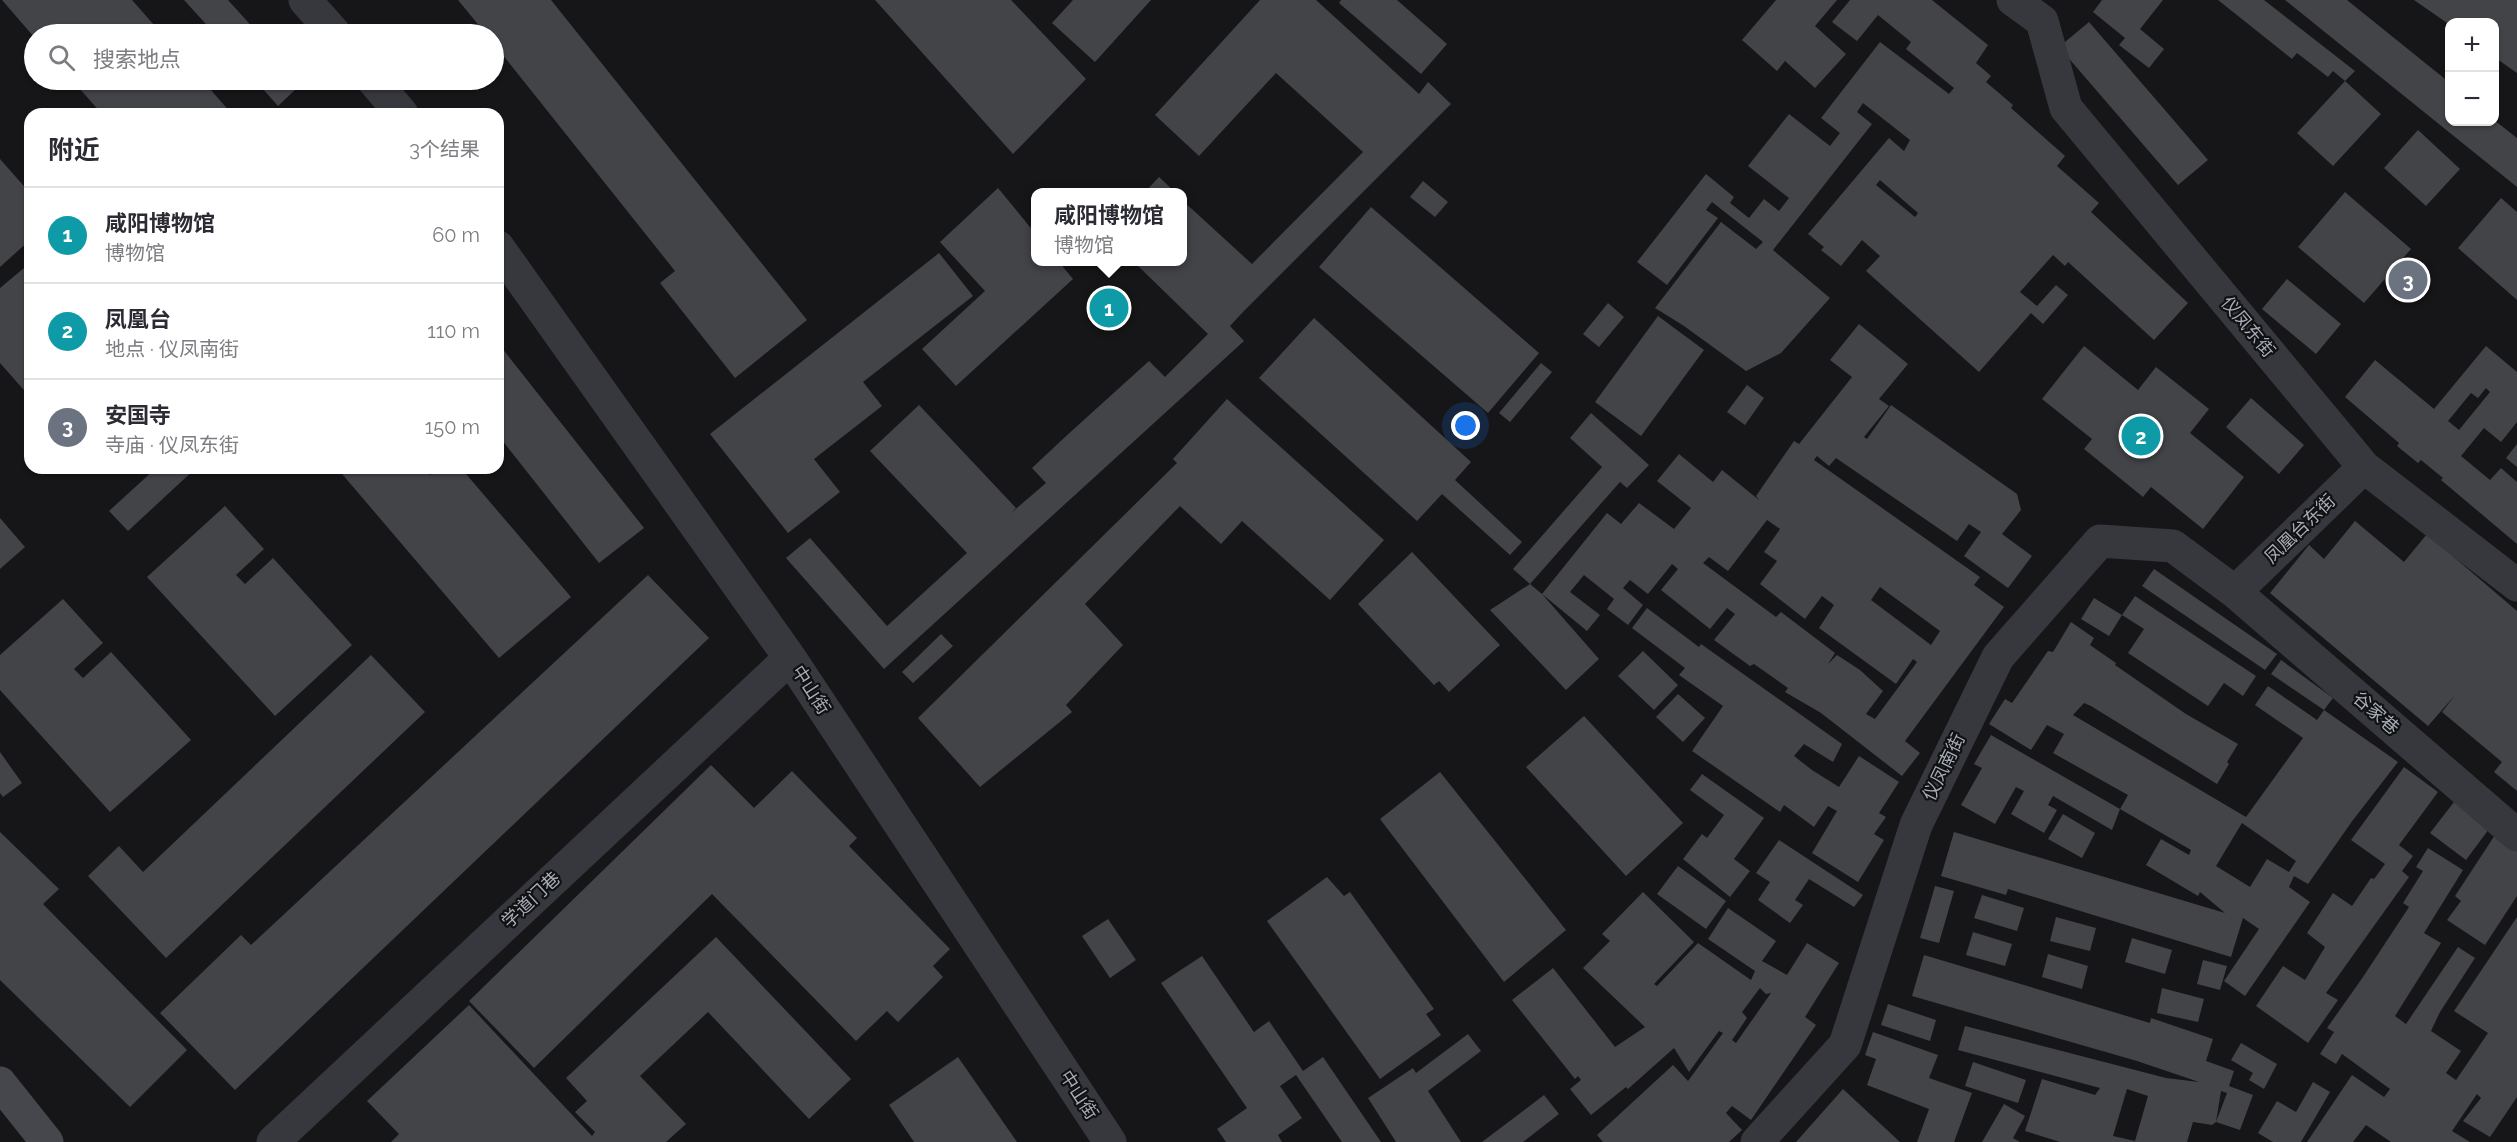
<!DOCTYPE html>
<html lang="zh">
<meta charset="utf-8">
<style>
:root{--surface:#fff;--page:#f7f7f7;--text:#2b2b33;--muted:#7c7c81;--line:#e1e1e2;--accent:#7c3aed}
body{margin:0;font-family:Raleway,"Noto Sans SC",sans-serif;background:var(--page);color:var(--text)}
.controls{position:absolute;right:18px;top:18px;display:grid;overflow:hidden;border-radius:12px;box-shadow:0 2px 4px #0004}
.controls button{width:54px;height:54px;display:grid;place-items:center;padding:0;border:0;border-bottom:2px solid var(--line);background:var(--surface);color:var(--text);font:30px sans-serif}
.you{position:absolute;left:1466px;top:426px;width:21px;height:21px;margin:-15px;border:4px solid #fff;border-radius:50%;background:#1a73e8;box-shadow:0 0 0 9px #1a73e833}
.badge{display:grid;place-items:center;width:39px;height:39px;border-radius:50%;background:var(--accent);color:#fff;font-size:20px;font-weight:700}
.pin{position:absolute;translate:-50% -50%;border:3px solid #fff;box-shadow:0 2px 6px #0006}
.popup{position:absolute;left:1031px;top:188px;width:156px;height:78px;box-sizing:border-box;display:grid;place-content:center;border-radius:12px;background:var(--surface);filter:drop-shadow(0 2px 4px #0005);font-size:20px;white-space:nowrap;color:var(--muted)}
.popup b{font-size:22px;color:var(--text)}
.popup::after{content:'';position:absolute;left:50%;top:100%;margin-left:-12px;border:12px solid transparent;border-top-color:var(--surface)}
.list{margin:0;padding:0;list-style:none}
h2{display:flex;justify-content:space-between;align-items:center;height:78px;margin:0;padding:0 24px;font-size:26px}
h2 small{font-size:20px;font-weight:400;color:var(--muted)}
.list li{display:grid;grid-template-columns:39px 1fr auto;gap:18px;align-items:center;box-sizing:border-box;height:96px;padding:0 24px;border-top:2px solid var(--line)}
.list b{display:block;font-size:22px;white-space:nowrap}
.list p{margin:0;font-size:20px;white-space:nowrap;color:var(--muted)}
.list em{font-size:20px;font-style:normal;color:var(--muted)}
.icon{flex:none;width:33px;height:33px;fill:none;stroke:currentColor;stroke-width:2;stroke-linecap:round;stroke-linejoin:round}
.map{position:relative;flex:none;width:2517px;height:1142px;overflow:hidden}
.search{position:absolute;background:var(--surface);box-shadow:0 2px 4px #0004;left:24px;top:24px;width:480px;height:66px;display:flex;align-items:center;gap:15px;box-sizing:border-box;padding:0 21px;border-radius:33px;color:var(--muted);font-size:22px}
.panel{position:absolute;background:var(--surface);box-shadow:0 2px 4px #0004;left:24px;top:108px;width:480px;height:366px;border-radius:18px}
.map>svg:first-child{display:block}
.building{fill:#424448;fill-rule:evenodd}
.lines{fill:none;stroke-linecap:round;stroke-linejoin:round}
.minor{stroke:#37383d;stroke-width:33}
.tertiary{stroke:#37383d;stroke-width:33}
.secondary{stroke:#45474d;stroke-width:33}
.labels{text-anchor:middle;stroke-width:4.5;stroke-linejoin:round;paint-order:stroke}
.street-label{font-size:18px;fill:#a8aeb8;stroke:#111113}
</style>
<div class="map">
<svg width="2517" height="1142" viewBox="0 0 2517 1142">
<rect width="100%" height="100%" fill="#161618"/>
<path class="building" d="M 2,0 L 132,0 L 162,34 L 34,34 L 34,37 Z
M 184,0 L 228,0 L 257,32 L 254,34 L 215,34 Z
M 458,0 L 551,0 L 807,320 L 735,378 L 660,283 L 675,271 L 494,44 L 494,34 L 486,34 Z
M 875,0 L 1011,0 L 1086,79 L 1013,154 Z
M 1073,0 L 1151,0 L 1095,62 L 1052,23 Z
M 1260,0 L 1316,0 L 1419,94 L 1428,82 L 1451,104 L 1241,314 L 1230,326 L 1244,341 L 884,669 L 786,558 L 810,538 L 887,626 L 967,553 L 870,451 L 919,405 L 1016,508 L 1010,514 L 1046,483 L 1032,468 L 1065,437 L 1149,361 L 1165,377 L 1208,334 L 1134,262 L 1182,262 L 1182,200 L 1252,264 L 1363,152 L 1276,73 L 1199,156 L 1155,115 Z
M 1341,0 L 1397,0 L 1447,44 L 1421,74 L 1339,3 Z
M 1776,0 L 1837,0 L 1815,26 L 1846,54 L 1815,88 L 1785,61 L 1777,71 L 1742,40 Z
M 1850,0 L 1932,0 L 1988,45 L 1976,63 L 1991,76 L 1986,82 L 2013,105 L 2011,108 L 2065,156 L 2057,166 L 2099,203 L 2091,212 L 2188,303 L 2154,340 L 2068,262 L 2065,266 L 2053,255 L 2020,292 L 2037,306 L 2056,285 L 2068,295 L 2043,324 L 2031,313 L 1979,372 L 1866,271 L 1880,256 L 1862,240 L 1841,266 L 1821,250 L 1824,247 L 1808,234 L 1889,138 L 1904,151 L 1910,140 L 1863,103 L 1857,112 L 1872,124 L 1773,250 L 1830,298 L 1781,353 L 1746,371 L 1684,326 L 1655,308 L 1721,222 L 1756,249 L 1763,242 L 1712,202 L 1706,210 L 1718,218 L 1667,285 L 1637,262 L 1706,174 L 1734,197 L 1730,203 L 1749,218 L 1764,199 L 1779,211 L 1789,198 L 1748,166 L 1789,114 L 1830,146 L 1840,133 L 1821,118 L 1880,42 L 1949,94 L 1954,88 L 1906,49 L 1911,42 L 1878,15 L 1857,41 L 1832,22 ZM 1880,180 L 1918,213 L 1915,217 L 1876,185 Z
M 2102,0 L 2163,0 L 2140,29 L 2164,49 L 2149,68 L 2119,45 L 2125,38 L 2093,12 Z
M 2218,0 L 2264,0 L 2355,71 L 2345,81 L 2381,114 L 2333,166 L 2297,133 L 2345,81 L 2333,71 L 2328,77 L 2297,53 L 2292,59 Z
M 2285,0 L 2347,0 L 2450,83 L 2450,122 L 2494,122 L 2494,120 L 2517,138 L 2517,187 Z
M 2414,0 L 2517,0 L 2517,73 L 2494,57 L 2494,22 L 2450,22 L 2450,25 Z
M 2089,22 L 2208,160 L 2178,185 L 2059,47 Z
M 72,80 L 202,80 L 232,114 L 102,114 Z
M 255,80 L 290,80 L 297,88 L 278,106 Z
M 2418,130 L 2460,169 L 2426,206 L 2384,168 Z
M 0,159 L 30,193 L 30,240 L 0,267 Z
M 1159,177 L 1175,192 L 1145,192 Z
M 1423,181 L 1448,202 L 1435,217 L 1410,197 Z
M 998,188 L 1035,233 L 1035,261 L 1059,262 L 1073,279 L 956,386 L 922,349 L 985,291 L 940,242 Z
M 2345,192 L 2411,249 L 2364,303 L 2298,247 Z
M 2501,198 L 2517,212 L 2517,300 L 2458,248 Z
M 1371,207 L 1539,353 L 1488,413 L 1319,267 Z
M 939,253 L 973,296 L 863,382 L 882,406 L 814,459 L 840,492 L 788,533 L 710,434 Z
M 30,263 L 30,397 L 0,363 L 0,288 Z
M 2287,279 L 2341,324 L 2316,354 L 2262,309 Z
M 1608,303 L 1624,317 L 1599,347 L 1583,334 Z
M 1658,316 L 1704,350 L 1641,436 L 1595,402 Z
M 1314,318 L 1471,462 L 1455,480 L 1522,542 L 1510,555 L 1442,494 L 1417,521 L 1259,378 Z
M 1859,324 L 1908,364 L 1879,399 L 1889,406 L 1864,437 L 1867,439 L 1891,405 L 2017,494 L 2021,510 L 2002,534 L 2032,556 L 2008,588 L 1964,556 L 1981,532 L 1969,524 L 1957,541 L 1836,458 L 1829,466 L 1817,456 L 1814,460 L 1980,577 L 1974,585 L 2004,607 L 1905,741 L 1920,753 L 1902,776 L 1821,713 L 1785,692 L 1788,688 L 1754,664 L 1750,666 L 1714,640 L 1735,614 L 1727,608 L 1710,629 L 1661,590 L 1678,569 L 1672,564 L 1648,594 L 1630,580 L 1623,588 L 1643,605 L 1628,625 L 1607,609 L 1614,599 L 1584,575 L 1570,592 L 1600,615 L 1587,631 L 1542,594 L 1607,513 L 1621,524 L 1639,503 L 1674,529 L 1691,508 L 1657,481 L 1679,454 L 1713,482 L 1722,470 L 1759,500 L 1756,496 L 1794,441 L 1799,444 L 1852,377 L 1830,360 ZM 1767,520 L 1780,529 L 1764,552 L 1777,561 L 1760,584 L 1805,619 L 1822,596 L 1834,605 L 1819,628 L 1896,684 L 1913,659 L 1917,662 L 1875,719 L 1866,714 L 1883,691 L 1860,670 L 1837,655 L 1828,664 L 1835,653 L 1781,612 L 1776,617 L 1703,563 L 1709,557 L 1728,571 ZM 1880,587 L 1940,631 L 1931,645 L 1871,600 Z
M 498,343 L 644,528 L 599,563 L 498,435 Z
M 2084,346 L 2138,390 L 2156,367 L 2209,409 L 2190,433 L 2244,477 L 2203,529 L 2151,487 L 2143,497 L 2084,449 L 2092,439 L 2042,399 Z
M 2486,346 L 2517,372 L 2517,422 L 2501,442 L 2484,428 L 2461,456 L 2490,480 L 2501,468 L 2517,482 L 2517,544 L 2441,480 L 2443,478 L 2421,460 L 2418,463 L 2397,446 L 2399,443 L 2345,397 L 2375,360 L 2434,409 ZM 2486,388 L 2490,392 L 2459,430 L 2448,421 L 2471,393 L 2478,398 Z
M 1541,363 L 1552,372 L 1510,422 L 1499,413 Z
M 1747,385 L 1764,398 L 1745,425 L 1727,412 Z
M 2251,398 L 2304,445 L 2279,474 L 2226,427 Z
M 1227,399 L 1384,540 L 1330,600 L 1242,521 L 1221,544 L 1180,506 L 1085,604 L 1123,645 L 1066,705 L 1072,712 L 980,787 L 918,718 L 1177,463 L 1173,459 Z
M 1591,413 L 1649,465 L 1627,488 L 1620,482 L 1530,584 L 1513,569 L 1602,467 L 1570,438 Z
M 2517,444 L 2517,467 L 2506,458 Z
M 156,468 L 196,468 L 128,531 L 109,511 Z
M 337,468 L 424,468 L 430,475 L 439,468 L 461,468 L 571,597 L 499,658 Z
M 225,506 L 264,549 L 236,575 L 245,584 L 273,558 L 352,645 L 275,716 L 147,577 Z
M 0,518 L 25,547 L 0,569 Z
M 2355,521 L 2404,562 L 2427,534 L 2517,611 L 2517,791 L 2494,772 L 2502,762 L 2442,712 L 2455,695 L 2428,726 L 2270,593 L 2309,545 L 2324,559 Z
M 1412,552 L 1500,645 L 1449,692 L 1439,681 L 1434,685 L 1358,604 Z
M 2154,569 L 2277,654 L 2265,670 L 2142,586 Z
M 648,575 L 709,638 L 235,1090 L 160,1013 L 241,935 L 251,945 Z
M 1530,584 L 1542,594 L 1599,659 L 1566,690 L 1490,610 Z
M 2135,596 L 2256,676 L 2243,696 L 2224,683 L 2208,706 L 2128,653 L 2144,629 L 2122,615 Z
M 2094,598 L 2122,615 L 2109,636 L 2081,619 Z
M 63,599 L 103,643 L 74,669 L 83,678 L 111,652 L 191,740 L 110,812 L 0,690 L 0,655 Z
M 1647,608 L 1699,647 L 1701,644 L 1842,744 L 1833,762 L 1804,744 L 1794,756 L 1812,770 L 1839,787 L 1859,756 L 1899,782 L 1879,813 L 1886,817 L 1874,834 L 1884,840 L 1858,882 L 1812,853 L 1837,811 L 1828,806 L 1814,827 L 1784,805 L 1780,812 L 1692,751 L 1723,706 L 1679,675 L 1685,668 L 1632,628 Z
M 2071,622 L 2094,638 L 2090,645 L 2116,663 L 2115,665 L 2186,714 L 2238,744 L 2227,762 L 2229,764 L 2217,784 L 2091,706 L 2084,703 L 2073,715 L 2246,817 L 2303,738 L 2255,705 L 2268,686 L 2317,720 L 2324,710 L 2271,674 L 2281,660 L 2333,698 L 2324,710 L 2398,762 L 2353,820 L 2308,884 L 2294,876 L 2289,887 L 2310,902 L 2245,996 L 2224,981 L 2259,929 L 2243,918 L 2231,957 L 2008,889 L 2006,895 L 1941,876 L 1954,832 L 2225,913 L 2200,892 L 2198,896 L 2146,865 L 2161,839 L 2189,855 L 2191,850 L 2120,809 L 2128,795 L 2053,753 L 2064,734 L 2047,725 L 2031,750 L 1989,724 L 2005,699 L 2012,703 L 2048,651 L 2053,652 ZM 2242,823 L 2296,861 L 2289,872 L 2267,859 L 2250,887 L 2216,866 Z
M 941,634 L 953,646 L 913,683 L 902,672 Z
M 1643,651 L 1678,685 L 1654,710 L 1618,676 Z
M 371,655 L 425,712 L 166,958 L 88,876 L 119,846 L 143,872 Z
M 1678,694 L 1705,718 L 1683,742 L 1656,717 Z
M 1584,716 L 1683,823 L 1626,876 L 1526,767 Z
M 1991,735 L 2120,809 L 2112,830 L 2053,796 L 2048,805 L 2057,810 L 2044,833 L 2011,814 L 2024,791 L 2016,787 L 1995,824 L 1961,805 L 1982,768 L 1974,764 Z
M 0,752 L 22,783 L 3,797 L 0,793 Z
M 711,765 L 754,808 L 792,771 L 857,838 L 849,846 L 950,949 L 933,966 L 943,977 L 898,1022 L 887,1011 L 856,1041 L 712,894 L 534,1068 L 469,1001 Z
M 2404,767 L 2438,792 L 2399,845 L 2413,856 L 2402,871 L 2409,877 L 2326,993 L 2338,1000 L 2308,1043 L 2256,1006 L 2283,966 L 2305,980 L 2325,947 L 2307,933 L 2333,893 L 2352,906 L 2371,878 L 2374,879 L 2385,864 L 2351,840 Z
M 1440,772 L 1566,930 L 1504,982 L 1380,819 Z
M 1702,774 L 1764,818 L 1734,859 L 1750,871 L 1730,897 L 1683,859 L 1702,834 L 1707,838 L 1724,815 L 1690,790 Z
M 2454,802 L 2489,829 L 2466,860 L 2430,833 Z
M 2063,814 L 2095,833 L 2082,858 L 2048,839 Z
M 0,832 L 59,889 L 43,904 L 187,1050 L 130,1107 L 0,980 Z
M 2497,832 L 2517,845 L 2517,896 L 2485,945 L 2447,920 L 2461,901 L 2455,896 Z
M 1779,840 L 1863,895 L 1854,907 L 1809,879 L 1795,900 L 1803,905 L 1790,923 L 1758,900 L 1770,882 L 1756,873 Z
M 2428,848 L 2463,870 L 2424,933 L 2441,943 L 2395,1016 L 2406,1024 L 2458,947 L 2475,958 L 2440,1012 L 2431,1031 L 2461,1051 L 2446,1073 L 2456,1080 L 2488,1033 L 2454,1011 L 2517,917 L 2517,1097 L 2490,1137 L 2463,1121 L 2481,1098 L 2477,1094 L 2452,1131 L 2470,1142 L 2391,1142 L 2366,1125 L 2353,1142 L 2307,1142 L 2352,1075 L 2384,1097 L 2390,1089 L 2342,1054 L 2336,1064 L 2320,1054 L 2334,1032 L 2327,1028 L 2363,977 L 2409,907 L 2403,903 L 2423,871 L 2416,867 Z
M 1678,866 L 1726,901 L 1706,929 L 1657,894 Z
M 1327,877 L 1344,896 L 1350,892 L 1434,1009 L 1426,1014 L 1441,1035 L 1380,1079 L 1267,921 Z
M 1935,886 L 1954,891 L 1939,943 L 1920,938 Z
M 1643,892 L 1694,942 L 1654,984 L 1657,986 L 1698,943 L 1751,980 L 1755,971 L 1708,939 L 1728,908 L 1776,941 L 1762,961 L 1787,975 L 1807,943 L 1839,963 L 1805,1017 L 1816,1025 L 1751,1120 L 1732,1106 L 1726,1113 L 1742,1130 L 1729,1142 L 1603,1142 L 1597,1135 L 1673,1065 L 1688,1081 L 1723,1033 L 1719,1031 L 1689,1072 L 1674,1048 L 1628,1089 L 1626,1087 L 1591,1115 L 1570,1089 L 1581,1080 L 1578,1076 L 1575,1079 L 1512,1000 L 1553,968 L 1615,1047 L 1645,1027 L 1583,968 L 1610,941 L 1602,934 ZM 1760,988 L 1766,994 L 1771,993 L 1736,1043 L 1732,1040 L 1747,1018 L 1742,1012 Z
M 1982,895 L 2024,908 L 2017,931 L 1974,918 Z
M 2056,917 L 2096,928 L 2090,951 L 2050,941 Z
M 1108,919 L 1136,960 L 1110,978 L 1082,936 Z
M 1973,932 L 2012,944 L 2005,966 L 1966,955 Z
M 716,937 L 851,1079 L 809,1119 L 708,1012 L 640,1076 L 686,1124 L 666,1142 L 391,1142 L 399,1134 L 367,1101 L 469,1005 L 592,1136 L 595,1132 L 575,1112 L 587,1101 L 566,1078 Z
M 2132,938 L 2172,950 L 2165,974 L 2125,962 Z
M 2048,954 L 2088,966 L 2082,989 L 2042,977 Z
M 1924,955 L 2150,1023 L 2151,1018 L 2213,1039 L 2206,1061 L 2234,1071 L 2229,1086 L 2253,1095 L 2240,1130 L 2216,1122 L 2227,1093 L 2221,1091 L 2216,1122 L 2212,1125 L 2193,1122 L 2187,1142 L 2060,1142 L 2025,1131 L 2042,1079 L 2095,1095 L 2100,1088 L 1958,1050 L 1965,1026 L 2166,1078 L 2199,1082 L 2137,1061 L 1912,996 ZM 2127,1089 L 2148,1096 L 2135,1141 L 2113,1136 Z
M 1202,956 L 1254,1032 L 1269,1021 L 1303,1071 L 1323,1057 L 1381,1142 L 1342,1142 L 1296,1075 L 1280,1086 L 1302,1118 L 1278,1135 L 1282,1142 L 1226,1142 L 1217,1129 L 1247,1108 L 1161,983 Z
M 2203,960 L 2227,966 L 2220,990 L 2197,984 Z
M 2162,988 L 2204,999 L 2198,1022 L 2157,1013 Z
M 1888,1004 L 1936,1020 L 1930,1041 L 1881,1025 Z
M 1873,1032 L 1938,1055 L 1929,1078 L 1972,1093 L 1954,1142 L 1917,1142 L 1929,1109 L 1867,1085 L 1876,1059 L 1865,1055 Z
M 1468,1034 L 1481,1051 L 1428,1091 L 1461,1142 L 1396,1142 L 1368,1098 L 1413,1068 L 1416,1073 Z
M 2241,1043 L 2277,1064 L 2264,1089 L 2249,1080 L 2253,1073 L 2231,1060 Z
M 958,1057 L 1017,1142 L 914,1142 L 889,1105 Z
M 1973,1062 L 2026,1080 L 2018,1103 L 1965,1086 Z
M 2313,1082 L 2330,1092 L 2301,1142 L 2273,1142 L 2258,1133 L 2277,1101 L 2296,1112 Z
M 1843,1089 L 1900,1142 L 1796,1142 Z
M 1544,1095 L 1559,1114 L 1523,1142 L 1482,1142 Z
M 2004,1104 L 2025,1116 L 2013,1138 L 2020,1142 L 1982,1142 Z"/>
<g class="lines">
<path class="minor" d="M 2013,0 L 2042,21
M 2042,21 L 2066,108 L 2364,467 L 2517,585
M 2235,592 L 2364,467
M 1757,1142 L 1845,1045 L 1916,825 L 1998,657 L 2100,541 L 2173,546 L 2235,592 L 2517,835"/>
<path class="tertiary" d="M 305,0 L 335,34
M 373,80 L 402,114
M 498,247 L 790,658 L 1110,1142
M 273,1142 L 790,658"/>
<path class="secondary" d="M 0,1083 L 47,1142"/>
</g>
<g class="labels">
<g class="street-label">
<text transform="translate(2248 327) rotate(50)" y="6">仪凤东街</text>
<text transform="translate(2300 529) rotate(-44)" y="6">凤凰台东街</text>
<text transform="translate(811 690) rotate(57)" y="6">中山街</text>
<text transform="translate(2376 713) rotate(41)" y="6">谷家巷</text>
<text transform="translate(1944 767) rotate(-64)" y="6">仪凤南街</text>
<text transform="translate(531 900) rotate(-43)" y="6">学道门巷</text>
<text transform="translate(1079 1095) rotate(57)" y="6">中山街</text>
</g>
</g>
</svg>
<div class="controls">
<button>+</button>
<button>−</button>
</div>
<div class="you"></div>
<div class="pin badge" style="left:1109px;top:308px;background:#0f9aa8">1</div>
<div class="popup"><b>咸阳博物馆</b>博物馆</div>
<div class="pin badge" style="left:2141px;top:436px;background:#0f9aa8">2</div>
<div class="pin badge" style="left:2408px;top:280px;background:#6b7280">3</div>
<div class="search"><svg class="icon" aria-label="search" viewBox="0 0 24 24"><circle cx="10" cy="10" r="6"/><path d="M15 15l6 6"/></svg>搜索地点</div>
<section class="panel">
<h2>附近<small>3个结果</small></h2>
<ul class="list">
<li><span class="badge" style="background:#0f9aa8">1</span><div><b>咸阳博物馆</b><p>博物馆</p></div><em>60 m</em></li>
<li><span class="badge" style="background:#0f9aa8">2</span><div><b>凤凰台</b><p>地点 · 仪凤南街</p></div><em>110 m</em></li>
<li><span class="badge" style="background:#6b7280">3</span><div><b>安国寺</b><p>寺庙 · 仪凤东街</p></div><em>150 m</em></li>
</ul>
</section>
</div>
